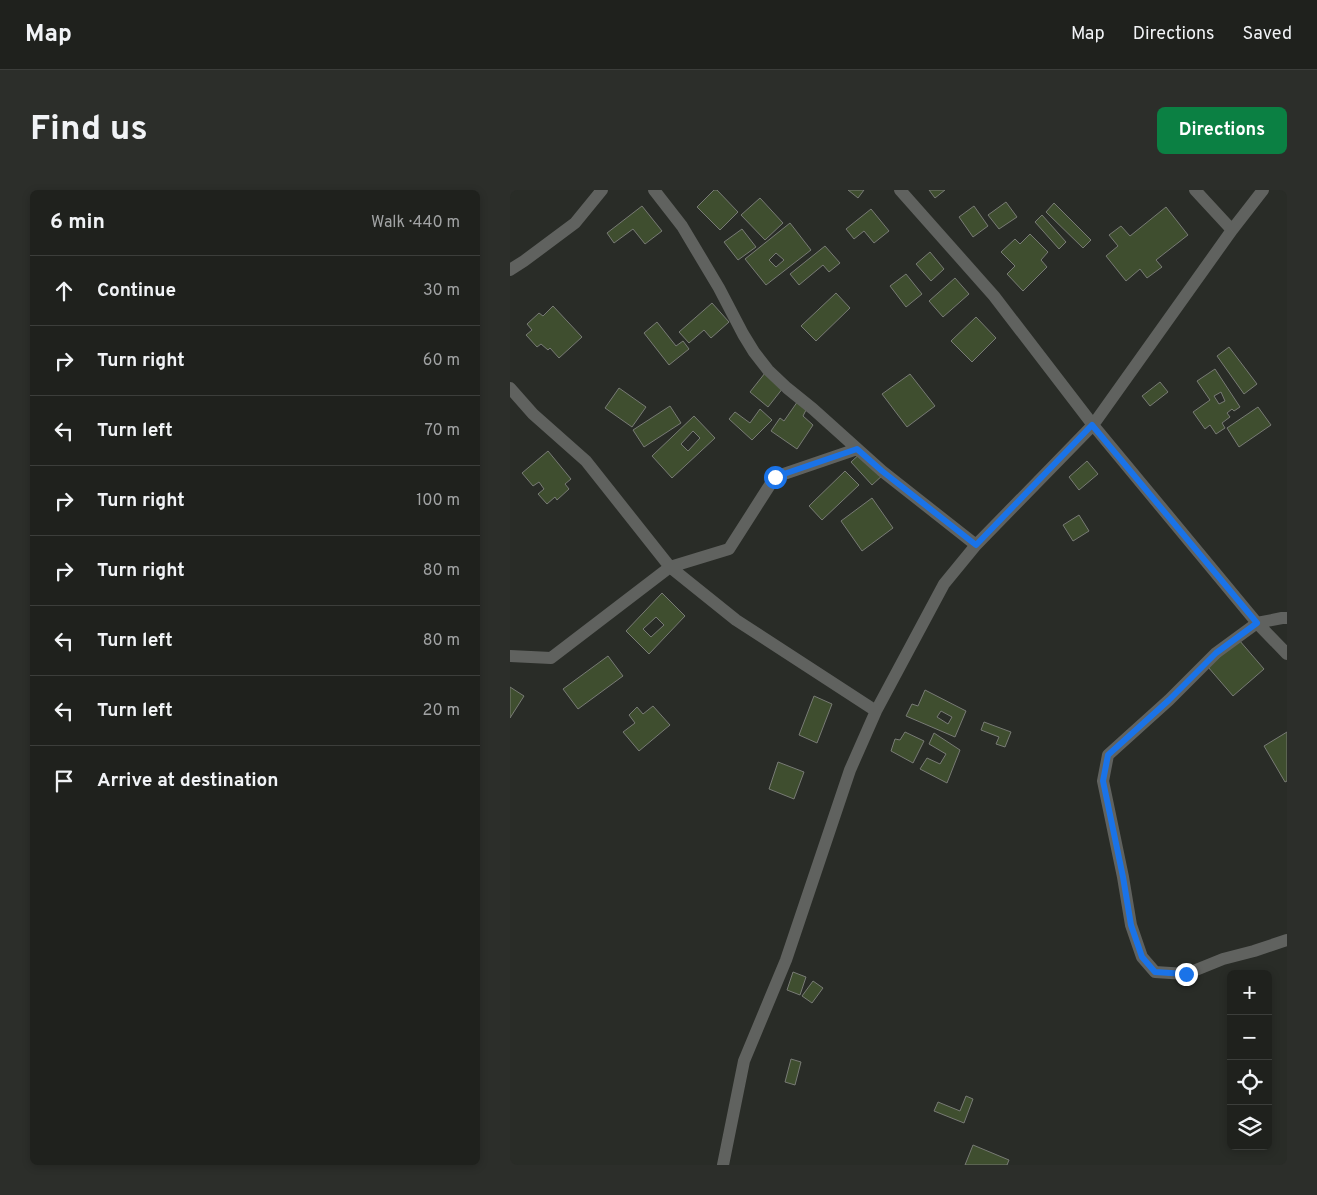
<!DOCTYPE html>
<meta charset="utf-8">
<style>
:root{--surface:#1f211d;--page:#2c2e2a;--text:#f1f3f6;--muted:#a1a3a4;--line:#3c3e3b;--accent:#0b8043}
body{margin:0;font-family:Overpass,sans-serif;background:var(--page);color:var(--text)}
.controls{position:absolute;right:15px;bottom:15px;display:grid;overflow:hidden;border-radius:8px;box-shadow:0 2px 8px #0003}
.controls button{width:45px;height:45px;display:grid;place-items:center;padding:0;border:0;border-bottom:1px solid var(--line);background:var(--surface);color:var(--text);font:25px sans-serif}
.stop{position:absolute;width:15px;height:15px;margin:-11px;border:4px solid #1a73e8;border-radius:50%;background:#fff}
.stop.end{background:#1a73e8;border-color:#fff;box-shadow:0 1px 5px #0008}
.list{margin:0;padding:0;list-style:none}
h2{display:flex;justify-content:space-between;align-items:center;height:65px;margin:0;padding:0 20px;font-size:21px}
h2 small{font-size:16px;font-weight:400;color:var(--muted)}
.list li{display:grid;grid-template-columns:32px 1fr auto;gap:15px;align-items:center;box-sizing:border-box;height:70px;padding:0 20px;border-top:1px solid var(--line)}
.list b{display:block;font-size:19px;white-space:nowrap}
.list em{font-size:16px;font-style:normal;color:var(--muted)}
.icon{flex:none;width:28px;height:28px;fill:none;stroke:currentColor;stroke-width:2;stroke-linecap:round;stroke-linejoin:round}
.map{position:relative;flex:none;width:777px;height:975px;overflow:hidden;border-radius:8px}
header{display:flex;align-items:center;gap:30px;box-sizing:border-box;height:70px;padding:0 25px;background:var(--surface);border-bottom:1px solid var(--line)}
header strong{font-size:24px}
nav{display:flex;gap:28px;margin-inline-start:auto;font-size:18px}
.intro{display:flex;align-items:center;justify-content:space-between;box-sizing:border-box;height:120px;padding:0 30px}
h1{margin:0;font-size:35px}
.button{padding:12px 22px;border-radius:8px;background:var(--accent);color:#fff;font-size:18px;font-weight:700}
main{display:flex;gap:30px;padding:0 30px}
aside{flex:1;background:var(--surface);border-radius:8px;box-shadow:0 2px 8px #0003}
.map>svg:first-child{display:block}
.building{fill:#3f4e2f;stroke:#787b75;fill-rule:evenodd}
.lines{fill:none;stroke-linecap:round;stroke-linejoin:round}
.street{stroke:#60625f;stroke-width:12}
.route{stroke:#1a73e8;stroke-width:6}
</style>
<header>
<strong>Map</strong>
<nav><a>Map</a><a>Directions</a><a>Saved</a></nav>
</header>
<div class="intro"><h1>Find us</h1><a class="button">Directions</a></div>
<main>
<aside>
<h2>6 min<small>Walk · 440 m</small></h2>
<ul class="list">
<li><svg class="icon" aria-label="ahead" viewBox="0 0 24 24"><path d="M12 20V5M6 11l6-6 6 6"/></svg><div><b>Continue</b></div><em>30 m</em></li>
<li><svg class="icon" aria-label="right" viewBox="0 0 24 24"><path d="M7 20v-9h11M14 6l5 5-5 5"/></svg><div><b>Turn right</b></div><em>60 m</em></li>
<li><svg class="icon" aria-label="left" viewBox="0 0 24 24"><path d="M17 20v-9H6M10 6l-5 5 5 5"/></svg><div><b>Turn left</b></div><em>70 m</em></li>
<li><svg class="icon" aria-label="right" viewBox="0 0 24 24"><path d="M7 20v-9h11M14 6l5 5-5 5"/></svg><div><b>Turn right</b></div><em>100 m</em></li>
<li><svg class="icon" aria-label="right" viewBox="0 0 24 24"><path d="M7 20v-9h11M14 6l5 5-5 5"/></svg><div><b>Turn right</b></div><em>80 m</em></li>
<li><svg class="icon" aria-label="left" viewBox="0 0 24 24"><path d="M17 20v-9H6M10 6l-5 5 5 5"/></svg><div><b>Turn left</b></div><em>80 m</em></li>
<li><svg class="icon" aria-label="left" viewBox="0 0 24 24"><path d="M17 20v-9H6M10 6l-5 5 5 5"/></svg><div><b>Turn left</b></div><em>20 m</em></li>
<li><svg class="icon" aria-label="arrive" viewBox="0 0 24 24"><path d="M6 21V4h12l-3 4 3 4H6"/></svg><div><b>Arrive at destination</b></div></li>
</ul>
</aside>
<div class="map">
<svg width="777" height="975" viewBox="0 0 777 975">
<rect width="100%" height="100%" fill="#292c27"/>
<path class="building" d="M 204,0 L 207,0 L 228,22 L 210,40 L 187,17 Z
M 338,0 L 354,0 L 348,8 Z
M 419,0 L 435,0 L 425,8 Z
M 250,8 L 273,33 L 255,50 L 231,25 Z
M 496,12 L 507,27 L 489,39 L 478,25 Z
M 544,13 L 581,50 L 573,58 L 536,22 Z
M 132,16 L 152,41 L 135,54 L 123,39 L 104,53 L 97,43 Z
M 464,16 L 478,36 L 463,47 L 449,27 Z
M 656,17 L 678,45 L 646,70 L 652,77 L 637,88 L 630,79 L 616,91 L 596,66 L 608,56 L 599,45 L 611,36 L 620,46 Z
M 361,19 L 379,41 L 364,53 L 354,41 L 344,49 L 336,39 Z
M 532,25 L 556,52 L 549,59 L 525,32 Z
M 280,33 L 301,60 L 256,95 L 235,69 Z
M 232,39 L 246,57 L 228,70 L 214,52 Z
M 520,44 L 538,62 L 531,70 L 537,77 L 513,101 L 497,84 L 505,76 L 491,62 L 505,49 L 510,54 Z
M 315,56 L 330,73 L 319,82 L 313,75 L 289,95 L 280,84 Z
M 420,62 L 434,79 L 421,91 L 406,74 Z
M 266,63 L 274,70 L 266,77 L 259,70 Z
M 396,84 L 412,104 L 396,117 L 380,96 Z
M 445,88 L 459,104 L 433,127 L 419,111 Z
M 326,103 L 340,118 L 306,151 L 291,136 Z
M 202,113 L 219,132 L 201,148 L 194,140 L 179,153 L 169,142 Z
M 43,116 L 72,147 L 49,168 L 40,158 L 38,160 L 31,154 L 27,157 L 16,145 L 22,140 L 17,134 L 29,123 L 33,126 Z
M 466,127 L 486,148 L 462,172 L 441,151 Z
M 147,132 L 166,156 L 173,151 L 179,159 L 159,175 L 134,143 Z
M 719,157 L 747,194 L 734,204 L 707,166 Z
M 705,179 L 730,217 L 724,221 L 722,219 L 717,223 L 720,227 L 712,233 L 715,238 L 706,244 L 700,235 L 695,239 L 683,222 L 700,210 L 687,191 ZM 711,202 L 715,211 L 709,214 L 704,206 Z
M 255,183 L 273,198 L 258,217 L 240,202 Z
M 400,184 L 425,216 L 397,237 L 372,204 Z
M 650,192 L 658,202 L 640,216 L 632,206 Z
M 109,198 L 136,217 L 122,237 L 95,218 Z
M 290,208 L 299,214 L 293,226 L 303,235 L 287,259 L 261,241 L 270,228 L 274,231 Z
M 160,216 L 171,233 L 134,257 L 123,240 Z
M 748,217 L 761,235 L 729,257 L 717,238 Z
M 250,219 L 262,230 L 242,250 L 219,229 L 225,222 L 240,233 Z
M 184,226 L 205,248 L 162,288 L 142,266 ZM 183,241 L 190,248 L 178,261 L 171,254 Z
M 38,261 L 61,289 L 55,294 L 59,299 L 47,310 L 45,307 L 37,314 L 28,304 L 34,299 L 29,292 L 23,296 L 12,283 Z
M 353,261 L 374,284 L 362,295 L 341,272 Z
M 577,271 L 588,284 L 569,300 L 559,287 Z
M 335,281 L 349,295 L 312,330 L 299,316 Z
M 362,308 L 383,338 L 352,361 L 331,331 Z
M 569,325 L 579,341 L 563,351 L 553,335 Z
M 152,403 L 175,426 L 139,464 L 116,441 ZM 146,427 L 154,435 L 141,447 L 133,439 Z
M 729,450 L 754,479 L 723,506 L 698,477 Z
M 98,466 L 113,486 L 68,519 L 53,499 Z
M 0,497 L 14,506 L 0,528 Z
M 415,500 L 456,521 L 445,547 L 396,526 L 402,514 L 408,516 ZM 431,521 L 442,527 L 438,534 L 427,527 Z
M 304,506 L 322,514 L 307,553 L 289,545 Z
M 143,516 L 160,535 L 129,561 L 113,542 L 125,533 L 119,525 L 127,517 L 133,524 Z
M 474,532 L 501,542 L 495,557 L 486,554 L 489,547 L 471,540 Z
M 395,542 L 414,551 L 403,573 L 381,561 L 385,549 L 390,550 Z
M 777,542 L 777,591 L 775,592 L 754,556 Z
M 424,543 L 450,560 L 437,593 L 410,579 L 417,568 L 430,574 L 436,564 L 419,554 Z
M 268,572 L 294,582 L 284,609 L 259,599 Z
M 283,782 L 296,787 L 290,805 L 277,800 Z
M 303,791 L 313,798 L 302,813 L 292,806 Z
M 281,869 L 291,872 L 285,895 L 275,892 Z
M 456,906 L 463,909 L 454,933 L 424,921 L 428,912 L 450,921 Z
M 463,955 L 499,970 L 497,975 L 455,975 Z"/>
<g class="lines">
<path class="street" d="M 144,0 L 172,36 L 209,98 L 233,144 L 244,162 L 258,180 L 277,198 L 303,219 L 372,281 L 466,355
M 390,0 L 484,106 L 583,235 L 747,433 L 777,464
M 722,40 L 753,0
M 0,80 L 14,71 L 65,33 L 92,0
M 0,198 L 23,224 L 76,271 L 160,377 L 226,430 L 366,521
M 777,428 L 772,428 L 747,433 L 706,463 L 659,510 L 598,565 L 593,591 L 613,687 L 621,735 L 632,767 L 645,782 L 676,784 L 713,769 L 744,761 L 777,750
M 0,466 L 41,468 L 160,377 L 219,359 L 265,287 L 347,259
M 213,975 L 234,871 L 276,770 L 340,580 L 366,521 L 434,394 L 466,355 L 583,235 L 722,40 L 685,0"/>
</g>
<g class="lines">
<path class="route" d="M 265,287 L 347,259 L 372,281 L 466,355 L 582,235 L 747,433 L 706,463 L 659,510 L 598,565 L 593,591 L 613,687 L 621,735 L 632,767 L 645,782 L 676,784"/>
</g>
</svg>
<div class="controls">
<button>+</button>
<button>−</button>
<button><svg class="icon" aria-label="locate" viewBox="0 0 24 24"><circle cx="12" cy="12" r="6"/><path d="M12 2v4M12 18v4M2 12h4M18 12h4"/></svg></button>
<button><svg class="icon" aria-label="layers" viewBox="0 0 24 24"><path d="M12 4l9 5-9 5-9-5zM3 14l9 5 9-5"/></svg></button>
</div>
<div class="stop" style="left:265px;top:287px"></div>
<div class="stop end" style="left:676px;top:784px"></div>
</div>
</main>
